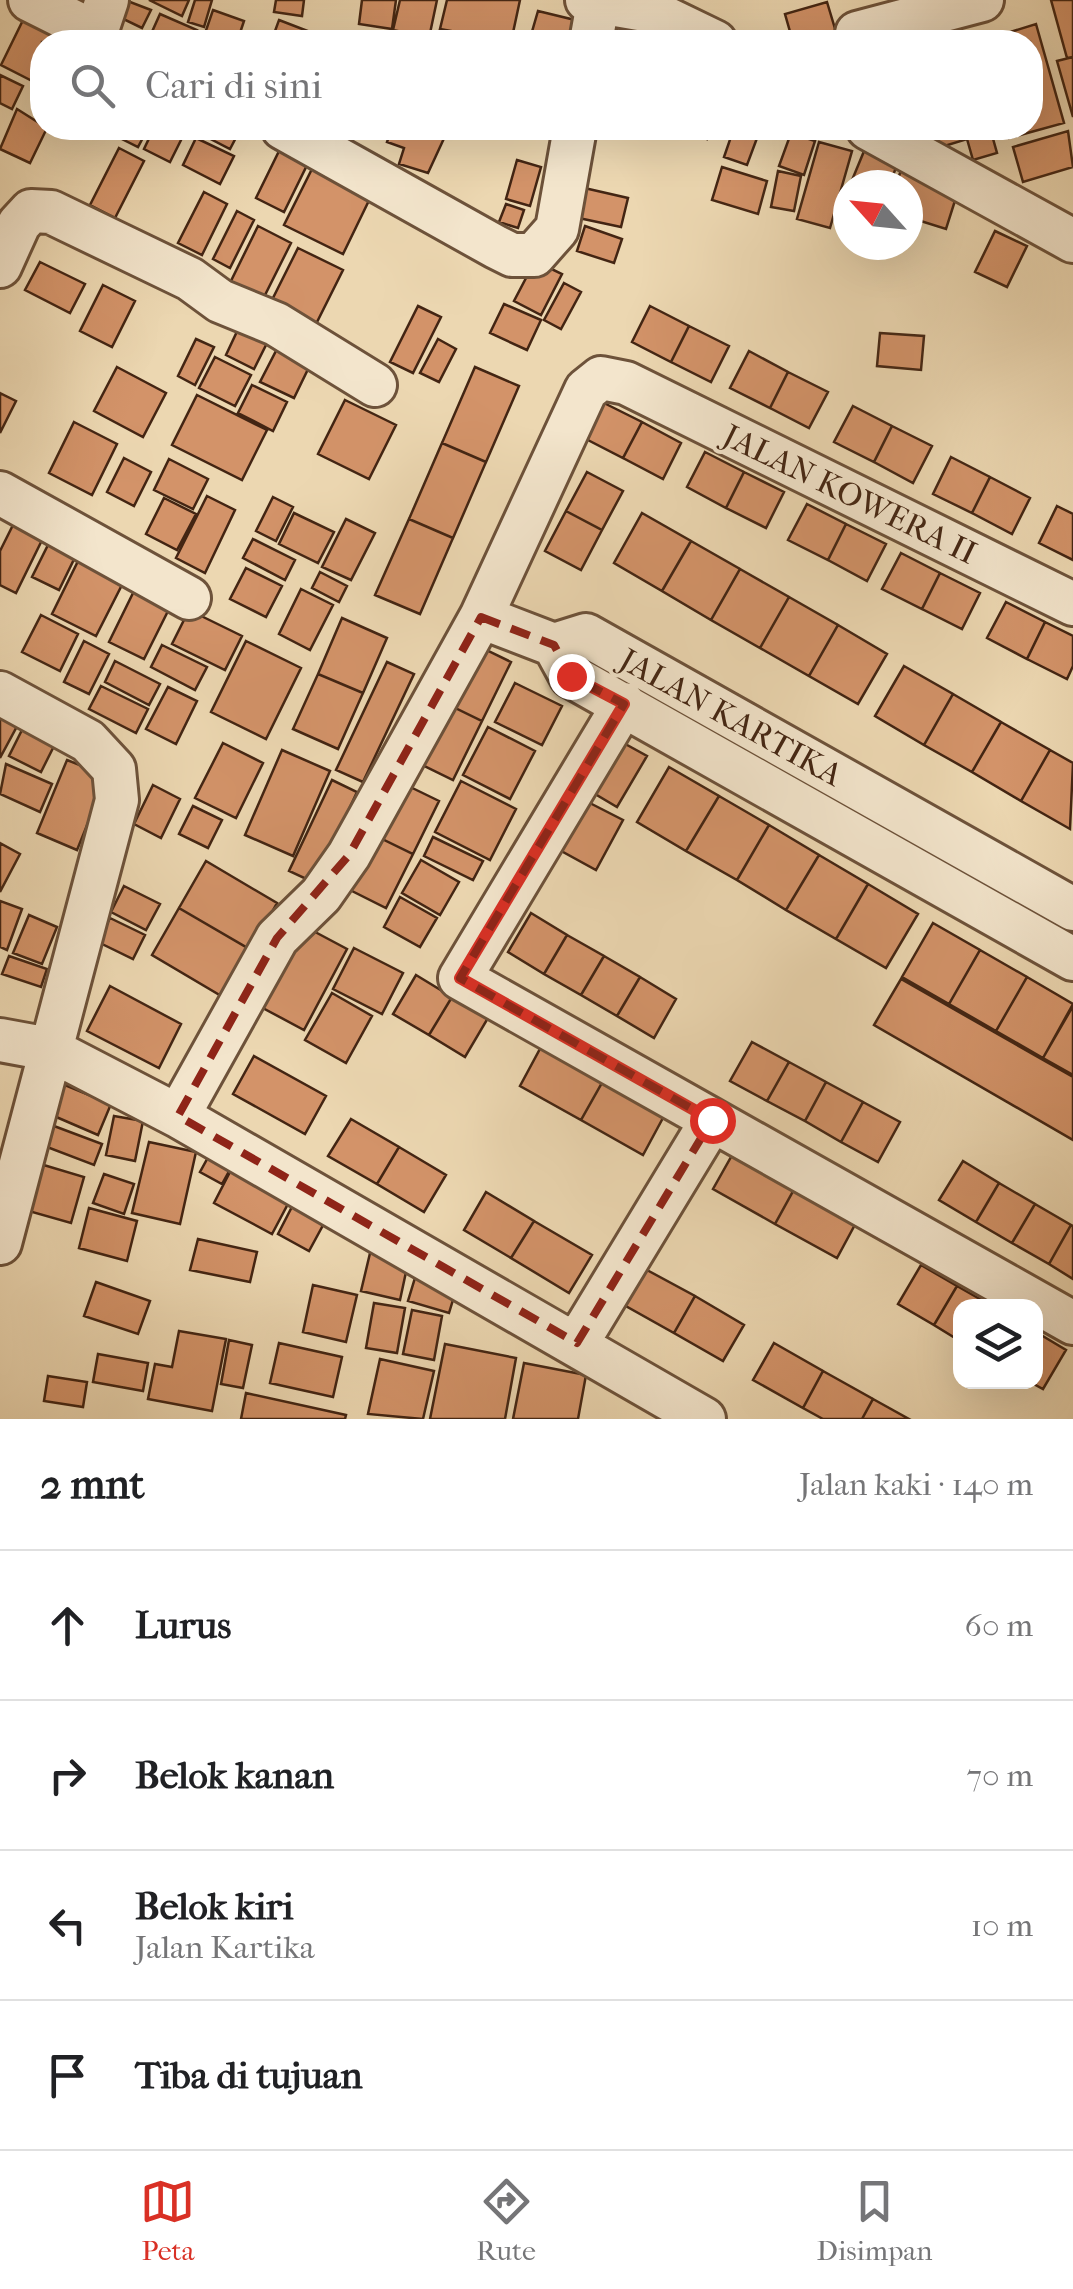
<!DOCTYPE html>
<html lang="id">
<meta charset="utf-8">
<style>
:root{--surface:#fff;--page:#f2f2f2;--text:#202124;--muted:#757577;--line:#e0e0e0;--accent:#d93025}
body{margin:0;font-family:"IM FELL French Canon",serif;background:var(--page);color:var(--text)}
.controls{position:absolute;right:30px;bottom:30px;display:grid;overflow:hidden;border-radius:20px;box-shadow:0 10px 40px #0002}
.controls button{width:90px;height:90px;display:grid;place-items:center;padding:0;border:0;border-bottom:2px solid var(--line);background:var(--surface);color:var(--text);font:50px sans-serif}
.compass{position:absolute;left:833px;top:170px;width:90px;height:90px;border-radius:50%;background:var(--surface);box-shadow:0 10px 40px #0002;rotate:297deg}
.stop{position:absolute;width:30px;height:30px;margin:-22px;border:8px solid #d93025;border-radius:50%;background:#fff}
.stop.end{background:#d93025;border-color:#fff;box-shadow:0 2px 10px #0008}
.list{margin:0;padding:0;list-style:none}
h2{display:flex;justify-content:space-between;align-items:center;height:130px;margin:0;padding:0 40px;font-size:42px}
h2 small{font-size:32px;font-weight:400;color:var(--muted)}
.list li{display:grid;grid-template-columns:65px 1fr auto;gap:30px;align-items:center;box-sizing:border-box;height:150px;padding:0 40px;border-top:2px solid var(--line)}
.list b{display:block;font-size:38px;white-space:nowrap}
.list p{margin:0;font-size:32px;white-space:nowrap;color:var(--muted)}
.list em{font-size:32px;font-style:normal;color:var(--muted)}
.icon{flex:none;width:55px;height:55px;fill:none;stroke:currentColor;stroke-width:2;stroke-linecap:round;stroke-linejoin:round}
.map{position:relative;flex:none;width:1073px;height:1419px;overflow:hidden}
.search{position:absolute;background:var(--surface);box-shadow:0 10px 40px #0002;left:30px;right:30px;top:30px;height:110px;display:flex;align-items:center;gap:25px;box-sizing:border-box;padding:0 35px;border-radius:40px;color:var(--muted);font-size:38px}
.sheet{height:730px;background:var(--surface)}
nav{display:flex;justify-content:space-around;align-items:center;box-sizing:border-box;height:140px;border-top:2px solid var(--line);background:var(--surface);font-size:28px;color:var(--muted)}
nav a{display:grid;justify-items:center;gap:5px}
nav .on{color:var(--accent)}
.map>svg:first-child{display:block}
.building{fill:#d39369;stroke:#432513;stroke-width:2.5}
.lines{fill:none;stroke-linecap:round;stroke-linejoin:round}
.minor-casing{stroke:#6d523a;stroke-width:48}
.minor{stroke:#f3e5cc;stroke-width:42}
.route{stroke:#d93025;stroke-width:12}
.marked{fill:none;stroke:#8f2418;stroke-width:8;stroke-dasharray:20 12;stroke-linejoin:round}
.labels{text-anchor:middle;stroke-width:8;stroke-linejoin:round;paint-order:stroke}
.street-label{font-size:32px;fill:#432513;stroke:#f3e5cc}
</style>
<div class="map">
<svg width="1073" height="1419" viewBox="0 0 1073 1419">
<rect width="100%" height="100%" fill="#ecd7b1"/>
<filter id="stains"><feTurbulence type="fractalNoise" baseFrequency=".002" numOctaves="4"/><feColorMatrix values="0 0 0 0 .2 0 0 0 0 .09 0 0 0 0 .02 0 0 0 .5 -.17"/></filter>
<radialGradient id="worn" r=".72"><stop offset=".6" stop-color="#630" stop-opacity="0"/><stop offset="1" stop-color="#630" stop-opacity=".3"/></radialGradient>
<path class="building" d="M 125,0 L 151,10 L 142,28 L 117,16 Z
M 149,0 L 189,0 L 182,16 Z
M 195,0 L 212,0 L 204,27 L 188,22 Z
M 276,0 L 304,0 L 302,16 L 274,12 Z
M 362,0 L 396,0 L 392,29 L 359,24 Z
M 400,0 L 437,0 L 429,38 L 393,30 Z
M 447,0 L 520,0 L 511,42 L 440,29 Z
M 1051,0 L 1073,0 L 1073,57 L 1067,58 Z
M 827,2 L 839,42 L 793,42 L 785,14 Z
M 213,10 L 244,21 L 237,42 L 202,42 Z
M 538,11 L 579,21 L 573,42 L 529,42 Z
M 620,11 L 659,18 L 655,42 L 615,41 Z
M 27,12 L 69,33 L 64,42 L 42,42 L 42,86 L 1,65 Z
M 160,14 L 197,30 L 191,42 L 172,42 L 151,34 Z
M 279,20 L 318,35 L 315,42 L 271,42 Z
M 1036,24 L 1064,123 L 1009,138 L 1006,128 L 1030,128 L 1030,42 L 996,42 L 994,37 Z
M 1073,57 L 1073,117 L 1057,61 Z
M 0,75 L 23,86 L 12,109 L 0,103 Z
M 17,109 L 47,128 L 30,163 L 0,149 Z
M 113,128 L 148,128 L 138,147 L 110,133 Z
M 154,128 L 187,128 L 170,162 L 144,149 Z
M 204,128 L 241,128 L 230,149 L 201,134 Z
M 392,128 L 426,128 L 446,134 L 428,173 L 399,164 L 404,148 L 387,142 Z
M 595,128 L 636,128 L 634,138 L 594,132 Z
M 682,128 L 712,128 L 707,139 Z
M 734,128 L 760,130 L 747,165 L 724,157 Z
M 932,128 L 990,128 L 997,153 L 973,160 L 967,139 L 938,148 Z
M 1068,131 L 1073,167 L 1023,182 L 1013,147 Z
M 791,133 L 815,141 L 804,175 L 779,166 Z
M 196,138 L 234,156 L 220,184 L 183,165 Z
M 819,142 L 852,151 L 830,228 L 797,219 Z
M 867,144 L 900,158 L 889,185 L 850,185 Z
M 282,145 L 310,159 L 284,212 L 256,198 Z
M 119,148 L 144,161 L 115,218 L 90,205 Z
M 317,159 L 375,188 L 343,254 L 284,225 Z
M 517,160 L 541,167 L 530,206 L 506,199 Z
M 722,167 L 767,181 L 758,214 L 712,200 Z
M 901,170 L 959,188 L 946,229 L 908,217 L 908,185 L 896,185 Z
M 778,171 L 801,176 L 794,211 L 771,207 Z
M 580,187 L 628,198 L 621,227 L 574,217 Z
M 204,192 L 227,204 L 202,255 L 178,243 Z
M 506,204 L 524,210 L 518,228 L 499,222 Z
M 237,211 L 254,220 L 230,268 L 213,259 Z
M 258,226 L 291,243 L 262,301 L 229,285 Z
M 585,226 L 622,239 L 614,263 L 577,251 Z
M 995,231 L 1027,246 L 1007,287 L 975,272 Z
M 298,248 L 343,270 L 316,324 L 271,302 Z
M 535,261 L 562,274 L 541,315 L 514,301 Z
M 40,262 L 85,284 L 70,313 L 25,290 Z
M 564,283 L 581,292 L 561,329 L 544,320 Z
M 103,285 L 135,301 L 112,347 L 80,331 Z
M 504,304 L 541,320 L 527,350 L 490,333 Z
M 418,306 L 441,317 L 413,373 L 390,362 Z
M 650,306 L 689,326 L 671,362 L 632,342 Z
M 241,323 L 270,337 L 254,369 L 226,355 Z
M 689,326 L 729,346 L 711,382 L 671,362 Z
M 880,333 L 924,336 L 921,370 L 877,366 Z
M 196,339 L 214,347 L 195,385 L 178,376 Z
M 438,339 L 456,349 L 439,382 L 420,373 Z
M 277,349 L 310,365 L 294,398 L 260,382 Z
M 749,351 L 788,372 L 770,408 L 730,388 Z
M 215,357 L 251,375 L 235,406 L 199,388 Z
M 117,367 L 166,393 L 143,437 L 94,411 Z
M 475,367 L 519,386 L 486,462 L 442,443 Z
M 788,372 L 828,392 L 809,428 L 770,408 Z
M 252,385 L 287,402 L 273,431 L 238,413 Z
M 0,393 L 16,401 L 0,433 Z
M 197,395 L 267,430 L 242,480 L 172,445 Z
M 345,400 L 396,425 L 369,479 L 318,454 Z
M 602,402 L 642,422 L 623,458 L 584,438 Z
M 853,406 L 892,426 L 874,462 L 834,442 Z
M 74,422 L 117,444 L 92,495 L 49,473 Z
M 642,422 L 681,443 L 663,479 L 623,458 Z
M 892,426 L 932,446 L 913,483 L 874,462 Z
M 442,443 L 486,462 L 453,538 L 409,519 Z
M 705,452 L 744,472 L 726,508 L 687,487 Z
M 951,457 L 990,477 L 972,513 L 933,494 Z
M 124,458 L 151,472 L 134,506 L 107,492 Z
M 169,459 L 208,479 L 193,509 L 154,490 Z
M 587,472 L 623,491 L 602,530 L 566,511 Z
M 744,472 L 784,492 L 766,528 L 726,508 Z
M 990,477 L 1030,498 L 1012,534 L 972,513 Z
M 207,496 L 235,510 L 205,573 L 176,558 Z
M 273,497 L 293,507 L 276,541 L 256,531 Z
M 164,498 L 196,514 L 177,550 L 146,534 Z
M 807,504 L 846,524 L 828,560 L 788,540 Z
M 1057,506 L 1073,514 L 1073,560 L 1039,543 Z
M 566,511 L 602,530 L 581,570 L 545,551 Z
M 294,513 L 334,532 L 318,563 L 279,544 Z
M 642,513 L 691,541 L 662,591 L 614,563 Z
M 346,519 L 375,533 L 351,580 L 322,567 Z
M 409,519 L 453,538 L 420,614 L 375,595 Z
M 15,521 L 44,536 L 16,593 L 0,585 L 0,551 Z
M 846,524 L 886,544 L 867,581 L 828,560 Z
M 53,535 L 80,547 L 59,590 L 32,577 Z
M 253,539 L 295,560 L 285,580 L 243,558 Z
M 691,541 L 740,569 L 711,620 L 662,591 Z
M 83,551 L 128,573 L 96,636 L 52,614 Z
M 901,553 L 940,573 L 922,609 L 882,589 Z
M 246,568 L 282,586 L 266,617 L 230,599 Z
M 740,569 L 789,597 L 760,648 L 711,620 Z
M 320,572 L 347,586 L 339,602 L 312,588 Z
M 940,573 L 980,593 L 962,629 L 922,609 Z
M 136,587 L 171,605 L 144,659 L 109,642 Z
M 301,589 L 333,605 L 310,650 L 279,634 Z
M 789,597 L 838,625 L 809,676 L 760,648 Z
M 1006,602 L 1045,622 L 1027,659 L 987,638 Z
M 189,610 L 242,636 L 225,670 L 172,644 Z
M 41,615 L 78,634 L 60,671 L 22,652 Z
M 342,618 L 387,638 L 363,693 L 318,674 Z
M 1045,622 L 1073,636 L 1073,666 L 1067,679 L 1027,659 Z
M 838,625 L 887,654 L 858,704 L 809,676 Z
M 84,641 L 109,654 L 89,694 L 64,682 Z
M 246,641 L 301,668 L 266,739 L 211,712 Z
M 470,642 L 511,662 L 482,721 L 441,701 Z
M 162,645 L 207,667 L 195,690 L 151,667 Z
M 115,661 L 160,684 L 149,705 L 105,682 Z
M 387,662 L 414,674 L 363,782 L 336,770 Z
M 904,666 L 953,694 L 924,745 L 875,716 Z
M 318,674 L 363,693 L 338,749 L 293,729 Z
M 515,683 L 562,706 L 542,745 L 495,722 Z
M 101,686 L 148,709 L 136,733 L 89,709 Z
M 168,687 L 197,701 L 176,744 L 146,729 Z
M 953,694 L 1001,722 L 972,772 L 924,745 Z
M 441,701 L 482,721 L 453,780 L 412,760 Z
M 0,706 L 22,717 L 0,758 Z
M 1001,722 L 1050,750 L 1021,801 L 972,772 Z
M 25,724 L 57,740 L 41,772 L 9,756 Z
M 488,727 L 535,751 L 510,799 L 463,775 Z
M 609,735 L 647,756 L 617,807 L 580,785 Z
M 223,743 L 263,763 L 236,818 L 195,798 Z
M 282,750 L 330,771 L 293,856 L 245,835 Z
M 1050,750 L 1073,763 L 1070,829 L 1021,801 Z
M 67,760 L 107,776 L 77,850 L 37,833 Z
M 6,764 L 52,784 L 40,812 L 0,794 Z
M 669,767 L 719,796 L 686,851 L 637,822 Z
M 332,780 L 357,792 L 315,883 L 289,871 Z
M 461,781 L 516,809 L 490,860 L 435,832 Z
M 400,782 L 439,801 L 413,854 L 374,835 Z
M 153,785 L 180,799 L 161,838 L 134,824 Z
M 719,796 L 769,825 L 737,880 L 686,851 Z
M 580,798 L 623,820 L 596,870 L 554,847 Z
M 193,806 L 222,820 L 208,848 L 179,834 Z
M 769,825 L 819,855 L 786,910 L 737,880 Z
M 374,835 L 413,854 L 386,908 L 348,889 Z
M 433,837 L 483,861 L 473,880 L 424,856 Z
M 0,843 L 20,854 L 0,892 Z
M 819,855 L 868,884 L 836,939 L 786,910 Z
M 421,860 L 459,882 L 440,915 L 402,893 Z
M 206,861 L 277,903 L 251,950 L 179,908 Z
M 868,884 L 918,914 L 886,968 L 836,939 Z
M 124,886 L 160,904 L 146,930 L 111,912 Z
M 400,897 L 437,918 L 420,947 L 384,927 Z
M 0,901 L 22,909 L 7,950 L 0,947 Z
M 179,908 L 251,950 L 223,997 L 152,955 Z
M 531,913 L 567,935 L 544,974 L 508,952 Z
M 29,915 L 57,927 L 42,964 L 13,953 Z
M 110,918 L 145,935 L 133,959 L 98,942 Z
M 933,923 L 980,950 L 949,1004 L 902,977 Z
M 302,925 L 347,949 L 304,1030 L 259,1006 Z
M 567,935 L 604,956 L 581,995 L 544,974 Z
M 354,948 L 403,973 L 382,1014 L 333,989 Z
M 980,950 L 1027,977 L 996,1031 L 949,1004 Z
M 9,956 L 47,969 L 41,987 L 2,974 Z
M 604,956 L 640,977 L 617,1016 L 581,995 Z
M 416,975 L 452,997 L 429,1035 L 393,1014 Z
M 640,977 L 676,999 L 654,1038 L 617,1016 Z
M 1027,977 L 1073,1004 L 1043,1058 L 996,1031 Z
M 901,979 L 1073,1077 L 1073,1140 L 874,1025 Z
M 110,986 L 181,1024 L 159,1068 L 87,1031 Z
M 332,993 L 372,1016 L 346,1063 L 305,1040 Z
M 452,997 L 488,1018 L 465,1057 L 429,1035 Z
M 1073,1006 L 1073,1075 L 1043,1058 Z
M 752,1042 L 789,1062 L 767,1101 L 730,1081 Z
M 541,1047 L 603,1081 L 581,1120 L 520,1086 Z
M 254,1056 L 326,1096 L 305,1134 L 233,1094 Z
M 789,1062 L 826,1082 L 805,1121 L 767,1101 Z
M 603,1081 L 664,1116 L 643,1155 L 581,1120 Z
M 826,1082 L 863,1102 L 841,1142 L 805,1121 Z
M 60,1083 L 111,1104 L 98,1135 L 47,1113 Z
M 863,1102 L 900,1122 L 878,1162 L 841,1142 Z
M 114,1116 L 143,1121 L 135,1161 L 106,1155 Z
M 351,1119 L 399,1147 L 377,1184 L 328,1156 Z
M 54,1126 L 102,1144 L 94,1165 L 47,1147 Z
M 149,1142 L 196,1152 L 180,1224 L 132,1213 Z
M 399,1147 L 446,1175 L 424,1212 L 377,1184 Z
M 735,1150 L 797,1184 L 775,1224 L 713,1189 Z
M 211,1152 L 233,1164 L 222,1184 L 200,1172 Z
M 963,1161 L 999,1183 L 976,1222 L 939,1200 Z
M 37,1163 L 84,1177 L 71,1223 L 25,1210 Z
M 231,1170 L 290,1200 L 272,1234 L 214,1203 Z
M 104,1174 L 134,1184 L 124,1214 L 93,1203 Z
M 999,1183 L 1035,1204 L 1012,1243 L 976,1222 Z
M 797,1184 L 858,1219 L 837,1258 L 775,1224 Z
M 486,1192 L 534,1221 L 511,1258 L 464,1230 Z
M 296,1199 L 328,1216 L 309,1251 L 278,1234 Z
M 1035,1204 L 1071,1225 L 1049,1264 L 1012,1243 Z
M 89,1208 L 137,1221 L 127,1261 L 79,1248 Z
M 534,1221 L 592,1255 L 569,1293 L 511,1258 Z
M 1071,1225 L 1073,1226 L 1073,1279 L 1049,1264 Z
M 198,1239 L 257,1252 L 250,1282 L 190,1270 Z
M 371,1249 L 409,1258 L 400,1300 L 361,1291 Z
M 921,1265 L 957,1286 L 934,1325 L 898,1304 Z
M 418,1268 L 459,1280 L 449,1313 L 408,1301 Z
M 645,1269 L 695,1296 L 674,1333 L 624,1305 Z
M 96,1282 L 150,1301 L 138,1334 L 84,1316 Z
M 313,1285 L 357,1295 L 346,1342 L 303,1332 Z
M 957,1286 L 992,1306 L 960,1306 L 960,1341 L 934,1325 Z
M 695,1296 L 744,1325 L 723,1361 L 674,1333 Z
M 374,1303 L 405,1308 L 397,1353 L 366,1348 Z
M 412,1310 L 442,1316 L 434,1360 L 403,1354 Z
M 179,1331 L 226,1339 L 212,1411 L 148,1399 L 155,1364 L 172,1367 Z
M 1036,1332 L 1066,1350 L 1043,1389 L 1030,1382 L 1036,1382 Z
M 229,1340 L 252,1345 L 243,1388 L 221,1384 Z
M 279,1343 L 342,1357 L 333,1397 L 270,1383 Z
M 774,1343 L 823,1371 L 803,1408 L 753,1380 Z
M 445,1344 L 516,1358 L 505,1419 L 430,1419 Z
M 98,1354 L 148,1363 L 143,1391 L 93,1382 Z
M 380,1359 L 434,1371 L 423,1419 L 368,1414 Z
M 524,1363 L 586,1375 L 578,1419 L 513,1419 Z
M 823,1371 L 873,1399 L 862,1419 L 823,1419 L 803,1408 Z
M 48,1376 L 87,1382 L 83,1407 L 44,1401 Z
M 246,1393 L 346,1415 L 345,1419 L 241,1419 Z
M 873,1399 L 909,1419 L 862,1419 Z"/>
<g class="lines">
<defs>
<path id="minor" d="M 30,0 L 96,33 L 107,0
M 587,0 L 651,11 L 715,42
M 857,33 L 982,0
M 591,42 L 598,3
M 283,128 L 496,247 L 512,255 L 534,255 L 557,229 L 575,128
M 868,128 L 1073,241
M 0,266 L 19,224 L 31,211 L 51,212 L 190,279 L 220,301 L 276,324 L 375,385
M 0,493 L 189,598
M 481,617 L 554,645
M 554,645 L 571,676 L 1073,959
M 554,645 L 586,635 L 1073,909
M 0,693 L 88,741 L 114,769 L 117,800 L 0,1243
M 0,1040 L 49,1049 L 178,1116
M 712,1120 L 1073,1323
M 577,1343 L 712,1120 L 460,978 L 624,704
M 704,1419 L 178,1116 L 277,938 L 321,895 L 349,855 L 481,617 L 586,390 L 601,378 L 626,383 L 1073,604"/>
</defs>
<use href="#minor" class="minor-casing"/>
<use href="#minor" class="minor"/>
</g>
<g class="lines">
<path class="route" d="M 571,676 L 624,704 L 460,978 L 712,1120"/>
</g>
<path class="marked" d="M 481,617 L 554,645 L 571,676 L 624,704 L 460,978 L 712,1120 L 577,1343 L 178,1116 L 277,938 L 349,855 Z"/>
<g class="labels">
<g class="street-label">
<text transform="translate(850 494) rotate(26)" y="11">JALAN KOWERA II</text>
<text transform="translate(731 717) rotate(29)" y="11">JALAN KARTIKA</text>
</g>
</g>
<rect width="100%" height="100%" filter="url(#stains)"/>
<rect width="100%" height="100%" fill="url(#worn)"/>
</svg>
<div class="controls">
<button><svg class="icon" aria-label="layers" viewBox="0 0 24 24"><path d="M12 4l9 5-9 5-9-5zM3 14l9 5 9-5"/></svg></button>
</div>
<svg class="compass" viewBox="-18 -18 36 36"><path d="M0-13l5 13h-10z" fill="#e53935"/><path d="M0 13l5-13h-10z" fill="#757577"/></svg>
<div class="stop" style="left:712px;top:1120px"></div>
<div class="stop end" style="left:571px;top:676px"></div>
<div class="search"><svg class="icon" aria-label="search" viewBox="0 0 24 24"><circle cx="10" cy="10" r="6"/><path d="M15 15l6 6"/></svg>Cari di sini</div>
</div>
<section class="sheet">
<h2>2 mnt<small>Jalan kaki · 140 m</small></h2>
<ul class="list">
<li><svg class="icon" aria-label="ahead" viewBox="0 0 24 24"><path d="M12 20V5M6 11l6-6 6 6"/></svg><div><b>Lurus</b></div><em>60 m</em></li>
<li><svg class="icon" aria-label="right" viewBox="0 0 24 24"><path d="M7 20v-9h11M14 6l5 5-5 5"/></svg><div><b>Belok kanan</b></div><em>70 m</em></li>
<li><svg class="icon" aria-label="left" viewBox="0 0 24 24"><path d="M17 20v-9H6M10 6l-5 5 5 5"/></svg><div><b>Belok kiri</b><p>Jalan Kartika</p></div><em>10 m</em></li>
<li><svg class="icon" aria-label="arrive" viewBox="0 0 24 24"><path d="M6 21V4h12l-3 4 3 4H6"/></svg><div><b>Tiba di tujuan</b></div></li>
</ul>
</section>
<nav>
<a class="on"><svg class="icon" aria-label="map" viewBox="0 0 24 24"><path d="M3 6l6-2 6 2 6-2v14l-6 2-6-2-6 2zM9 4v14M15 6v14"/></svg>Peta</a>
<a><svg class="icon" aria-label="directions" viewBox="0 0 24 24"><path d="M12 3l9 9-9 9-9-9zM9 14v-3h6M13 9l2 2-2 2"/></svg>Rute</a>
<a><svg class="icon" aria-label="saved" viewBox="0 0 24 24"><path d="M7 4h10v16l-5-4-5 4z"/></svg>Disimpan</a>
</nav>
